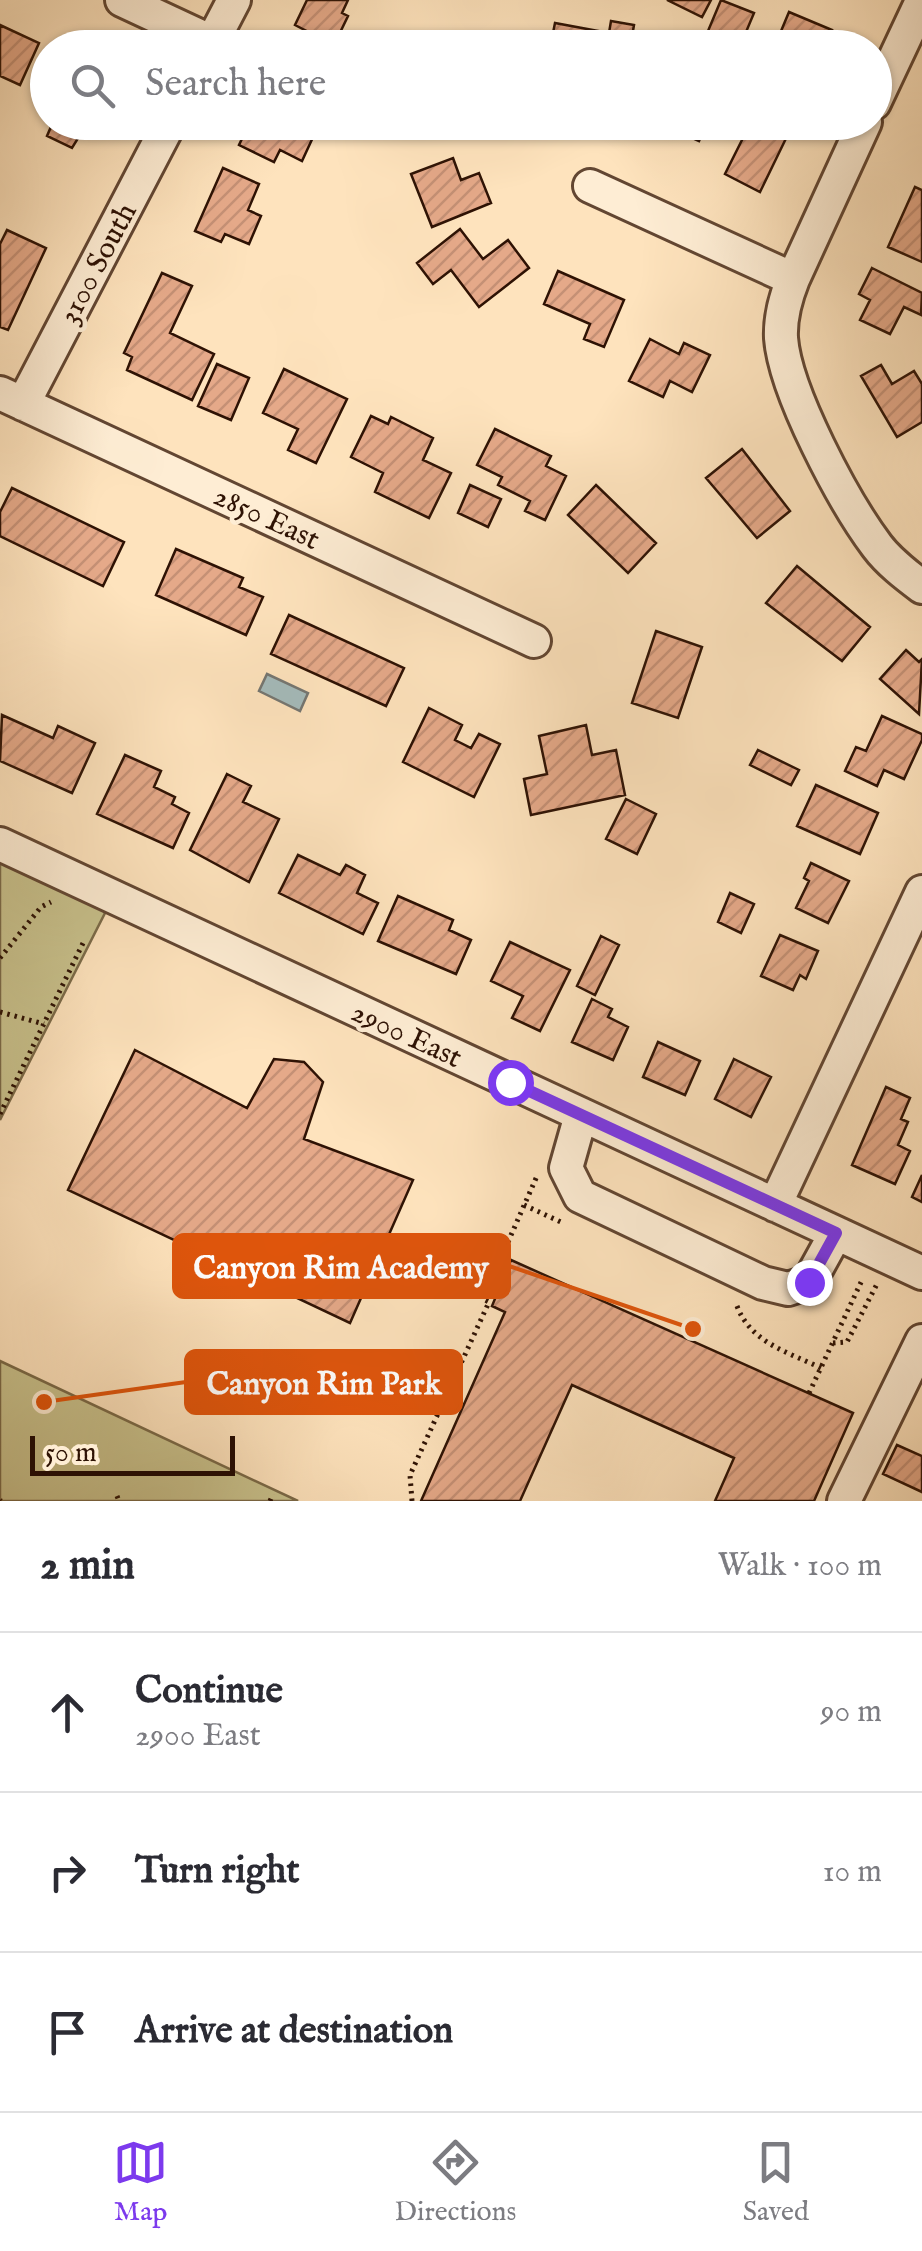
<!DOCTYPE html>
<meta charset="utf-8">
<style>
:root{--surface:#fff;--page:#f2f2f3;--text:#2b2b33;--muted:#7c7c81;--line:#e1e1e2;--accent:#7c3aed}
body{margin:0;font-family:"IM FELL English",serif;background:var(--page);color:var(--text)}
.scale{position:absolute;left:30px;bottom:25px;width:205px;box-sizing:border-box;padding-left:10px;border:5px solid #2e1204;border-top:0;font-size:28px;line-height:35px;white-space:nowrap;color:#2e1204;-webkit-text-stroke:8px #feedd4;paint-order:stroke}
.stop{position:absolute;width:30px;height:30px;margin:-22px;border:8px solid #7c3aed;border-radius:50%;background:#fff}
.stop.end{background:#7c3aed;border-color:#fff;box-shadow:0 2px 10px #0008}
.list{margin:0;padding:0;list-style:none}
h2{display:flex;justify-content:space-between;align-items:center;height:130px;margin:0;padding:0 40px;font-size:42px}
h2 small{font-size:32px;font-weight:400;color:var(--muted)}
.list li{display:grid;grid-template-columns:65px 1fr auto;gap:30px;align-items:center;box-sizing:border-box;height:160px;padding:0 40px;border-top:2px solid var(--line)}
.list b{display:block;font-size:38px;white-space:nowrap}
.list p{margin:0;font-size:32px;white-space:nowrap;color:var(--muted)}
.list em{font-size:32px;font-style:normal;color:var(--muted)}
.icon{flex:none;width:55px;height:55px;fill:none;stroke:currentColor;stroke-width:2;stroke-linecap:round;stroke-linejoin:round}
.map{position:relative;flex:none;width:922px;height:1501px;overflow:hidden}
.search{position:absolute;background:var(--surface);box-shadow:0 2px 8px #0004;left:30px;right:30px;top:30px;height:110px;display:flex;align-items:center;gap:25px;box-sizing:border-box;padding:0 35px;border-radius:55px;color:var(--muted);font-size:38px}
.sheet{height:610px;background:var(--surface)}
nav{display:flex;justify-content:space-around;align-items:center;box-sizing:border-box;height:140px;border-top:2px solid var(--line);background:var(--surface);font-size:28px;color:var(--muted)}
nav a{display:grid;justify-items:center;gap:5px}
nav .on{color:var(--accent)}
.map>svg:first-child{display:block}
.park{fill:#c8c18c;stroke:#7b6a48;stroke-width:2.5}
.water{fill:#a4bbbb;stroke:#757772;stroke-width:2.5}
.building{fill:url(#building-hatch);stroke:#2e1204;stroke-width:2.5}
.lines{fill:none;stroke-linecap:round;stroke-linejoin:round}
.minor-casing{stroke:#624632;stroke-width:38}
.path{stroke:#2e1204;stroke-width:5;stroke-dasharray:2.5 5;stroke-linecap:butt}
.minor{stroke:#feedd4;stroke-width:32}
.route{stroke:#7c3aed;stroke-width:12}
.labels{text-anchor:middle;stroke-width:9;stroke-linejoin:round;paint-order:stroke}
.street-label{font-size:30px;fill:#2e1204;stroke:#feedd4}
.leader{fill:none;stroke:#df550c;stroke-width:4}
.callout-dot{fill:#df550c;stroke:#feedd4;stroke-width:4}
.callout{fill:#df550c;stroke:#df550c;stroke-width:4}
.callout-label{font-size:32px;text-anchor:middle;font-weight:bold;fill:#fff}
</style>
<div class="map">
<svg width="922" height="1501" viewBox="0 0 922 1501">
<defs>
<pattern id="building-hatch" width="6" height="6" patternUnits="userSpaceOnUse" patternTransform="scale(2.5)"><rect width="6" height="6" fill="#e5a989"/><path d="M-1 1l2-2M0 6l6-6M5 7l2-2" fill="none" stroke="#c59075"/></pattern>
</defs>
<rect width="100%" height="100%" fill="#fee3bd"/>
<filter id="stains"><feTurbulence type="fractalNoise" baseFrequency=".002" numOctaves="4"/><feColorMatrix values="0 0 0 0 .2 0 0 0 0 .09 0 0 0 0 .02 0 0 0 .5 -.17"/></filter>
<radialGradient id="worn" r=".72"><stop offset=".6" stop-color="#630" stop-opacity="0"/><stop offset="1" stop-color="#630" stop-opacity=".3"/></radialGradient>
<path class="park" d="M 0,862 L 107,909 L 0,1120 Z
M 0,1361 L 298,1501 L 0,1501 Z"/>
<path class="water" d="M 267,674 L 308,693 L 300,711 L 259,691 Z"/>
<path class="building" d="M 307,0 L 348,0 L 342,13 L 348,16 L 334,45 L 295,25 Z
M 667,0 L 711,0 L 702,17 Z
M 721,0 L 754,13 L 741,44 L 708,31 Z
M 789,12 L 832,30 L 825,48 L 774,48 Z
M 611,21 L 634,25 L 630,48 L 550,48 L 555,23 L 609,33 Z
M 0,25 L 39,43 L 20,85 L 0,76 Z
M 487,37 L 507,48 L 481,48 Z
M 53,122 L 88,122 L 72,148 L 47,136 Z
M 250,122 L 320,122 L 302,161 L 280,150 L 274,162 L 239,145 Z
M 681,122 L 707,122 L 699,141 L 677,131 Z
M 751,122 L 793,124 L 760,192 L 725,174 Z
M 453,158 L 461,180 L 479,173 L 491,203 L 432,227 L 411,174 Z
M 223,168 L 259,184 L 248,210 L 261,216 L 249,244 L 225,234 L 221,242 L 195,231 Z
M 915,187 L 922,190 L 922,262 L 888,247 Z
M 460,229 L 483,259 L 508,240 L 529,268 L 479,307 L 451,270 L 433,284 L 417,263 Z
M 7,230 L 46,248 L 8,330 L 0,327 L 0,244 Z
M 872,268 L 922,293 L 921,315 L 904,307 L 890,334 L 860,320 L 870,300 L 859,294 Z
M 558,271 L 624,300 L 604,347 L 584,339 L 590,324 L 544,304 Z
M 162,273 L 192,286 L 170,333 L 214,354 L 192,400 L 127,370 L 132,357 L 124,353 Z
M 650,339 L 679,354 L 684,343 L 710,355 L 692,392 L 670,381 L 663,397 L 629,381 Z
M 217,364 L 249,378 L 231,420 L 198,406 Z
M 881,365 L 892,384 L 914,371 L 922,384 L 922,422 L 897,437 L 861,376 Z
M 284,369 L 347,399 L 316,463 L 288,450 L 298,429 L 263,413 Z
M 371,416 L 388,424 L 391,417 L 433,438 L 423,460 L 451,473 L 429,518 L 375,492 L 383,473 L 351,457 Z
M 495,429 L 551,456 L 546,466 L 566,476 L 545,520 L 525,511 L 530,501 L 498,485 L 502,477 L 477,465 Z
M 742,449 L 790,511 L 757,538 L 706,478 Z
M 470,485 L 501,499 L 488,527 L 458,513 Z
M 596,485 L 656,543 L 628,573 L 568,515 Z
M 12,488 L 124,542 L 103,586 L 0,536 L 0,512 Z
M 176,549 L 243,578 L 239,587 L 263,597 L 246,635 L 156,595 Z
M 797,566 L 870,627 L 842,661 L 766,603 Z
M 289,615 L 404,668 L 386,706 L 271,654 Z
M 656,631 L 702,647 L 678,718 L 632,703 Z
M 906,650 L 919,662 L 922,659 L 919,714 L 880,679 Z
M 429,708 L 462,725 L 455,740 L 471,748 L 479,734 L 500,744 L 474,797 L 403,762 Z
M 2,715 L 53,738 L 58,726 L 95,743 L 72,793 L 0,761 Z
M 882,716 L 922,734 L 922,740 L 904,779 L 884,770 L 877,786 L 845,771 L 856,747 L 866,751 Z
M 586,725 L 592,755 L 616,750 L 625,795 L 531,815 L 524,779 L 547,774 L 539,736 Z
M 758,750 L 799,770 L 791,785 L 750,765 Z
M 125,755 L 161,771 L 154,787 L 175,797 L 172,804 L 189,813 L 173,848 L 97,814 Z
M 227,774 L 251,786 L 243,802 L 279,819 L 249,882 L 190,850 Z
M 816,785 L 878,813 L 860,854 L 797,826 Z
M 626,799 L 656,814 L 637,854 L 606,839 Z
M 298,855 L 340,875 L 346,865 L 365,875 L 357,893 L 378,903 L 363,934 L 279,893 Z
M 811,863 L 849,881 L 828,923 L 796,908 L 809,881 L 804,878 Z
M 730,893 L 754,904 L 741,933 L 718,922 Z
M 398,896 L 453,920 L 449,930 L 471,940 L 456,974 L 378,941 Z
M 780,935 L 818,951 L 806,979 L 800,975 L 793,990 L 761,976 Z
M 601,936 L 619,945 L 595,995 L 577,986 Z
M 510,942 L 570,970 L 540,1031 L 512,1018 L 523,996 L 491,981 Z
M 592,999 L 612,1009 L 608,1017 L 628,1027 L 613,1060 L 572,1042 Z
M 658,1042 L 700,1061 L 685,1095 L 643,1077 Z
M 135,1050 L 247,1108 L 274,1059 L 304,1062 L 323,1082 L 304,1139 L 413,1180 L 350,1323 L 68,1190 Z
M 734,1059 L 771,1077 L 751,1117 L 715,1099 Z
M 886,1087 L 910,1098 L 901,1119 L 908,1122 L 898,1145 L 910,1151 L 895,1184 L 852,1165 Z
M 922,1175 L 922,1202 L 912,1197 Z
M 511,1260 L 853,1413 L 814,1501 L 715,1501 L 734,1458 L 572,1385 L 520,1501 L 421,1501 L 505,1312 L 492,1306 Z
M 897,1445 L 922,1456 L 922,1492 L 883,1474 Z"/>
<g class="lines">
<defs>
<path id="minor" d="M 122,0 L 212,42
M 209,48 L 234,0
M 874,103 L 922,1
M 865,122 L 793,279 C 785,299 780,317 781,338 C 785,392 844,502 877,546 C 889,562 906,575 922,587
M 590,186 L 793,279
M 0,393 L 534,641
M 23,404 L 170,122
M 0,844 L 922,1273
M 581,1115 L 566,1168 L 580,1196 L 763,1283 L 788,1289 L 809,1282 L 836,1233
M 775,1205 L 922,892
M 844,1501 L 922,1341"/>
</defs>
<use href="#minor" class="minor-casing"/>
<path class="path" d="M 0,958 L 41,907 L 51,902
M 0,1012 L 44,1024
M 0,1114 L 84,941
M 524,1205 L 563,1223
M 737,1306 C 751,1343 788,1352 821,1368
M 833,1343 L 847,1342 L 877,1284
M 809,1393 L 863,1278
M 117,1496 L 119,1501
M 0,1500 L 1,1501
M 270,1501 L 273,1494
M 412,1501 L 410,1475 L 489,1302 L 483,1299 L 537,1176"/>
<use href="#minor" class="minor"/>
</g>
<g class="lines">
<path class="route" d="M 510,1082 L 836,1233 L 809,1282"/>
</g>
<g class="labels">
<g class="street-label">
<text transform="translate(97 263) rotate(-62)" y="10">3100 South</text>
<text transform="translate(267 517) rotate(25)" y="10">2850 East</text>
<text transform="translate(407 1034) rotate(25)" y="10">2900 East</text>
</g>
</g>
<path class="leader" d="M693 1329L509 1266M44 1402L186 1382"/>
<g class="callout-dot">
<circle cx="693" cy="1329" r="10"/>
<circle cx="44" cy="1402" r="10"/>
</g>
<g class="callout">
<rect x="174" y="1235" width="335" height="62" rx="10"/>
<rect x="186" y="1351" width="275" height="62" rx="10"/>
</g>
<g class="callout-label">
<text x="341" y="1278">Canyon Rim Academy</text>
<text x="324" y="1394">Canyon Rim Park</text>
</g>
<rect width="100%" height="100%" filter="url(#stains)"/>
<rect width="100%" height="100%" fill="url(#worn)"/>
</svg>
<div class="scale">50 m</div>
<div class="stop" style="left:510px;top:1082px"></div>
<div class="stop end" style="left:809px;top:1282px"></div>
<div class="search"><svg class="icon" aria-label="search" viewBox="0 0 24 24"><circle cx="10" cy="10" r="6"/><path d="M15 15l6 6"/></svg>Search here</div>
</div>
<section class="sheet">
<h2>2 min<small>Walk · 100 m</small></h2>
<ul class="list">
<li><svg class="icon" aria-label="ahead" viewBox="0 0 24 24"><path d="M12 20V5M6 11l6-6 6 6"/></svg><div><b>Continue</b><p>2900 East</p></div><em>90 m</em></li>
<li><svg class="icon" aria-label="right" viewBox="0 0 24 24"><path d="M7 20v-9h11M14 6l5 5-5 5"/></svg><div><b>Turn right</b></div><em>10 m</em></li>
<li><svg class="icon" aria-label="arrive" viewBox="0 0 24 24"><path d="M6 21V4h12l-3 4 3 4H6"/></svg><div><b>Arrive at destination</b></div></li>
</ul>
</section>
<nav>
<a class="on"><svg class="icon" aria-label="map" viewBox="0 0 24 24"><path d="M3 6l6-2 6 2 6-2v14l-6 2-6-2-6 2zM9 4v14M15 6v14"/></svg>Map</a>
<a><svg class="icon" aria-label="directions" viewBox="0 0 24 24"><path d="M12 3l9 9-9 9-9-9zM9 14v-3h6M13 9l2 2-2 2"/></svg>Directions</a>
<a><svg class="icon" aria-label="saved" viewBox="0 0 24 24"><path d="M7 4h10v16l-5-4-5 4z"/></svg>Saved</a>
</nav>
